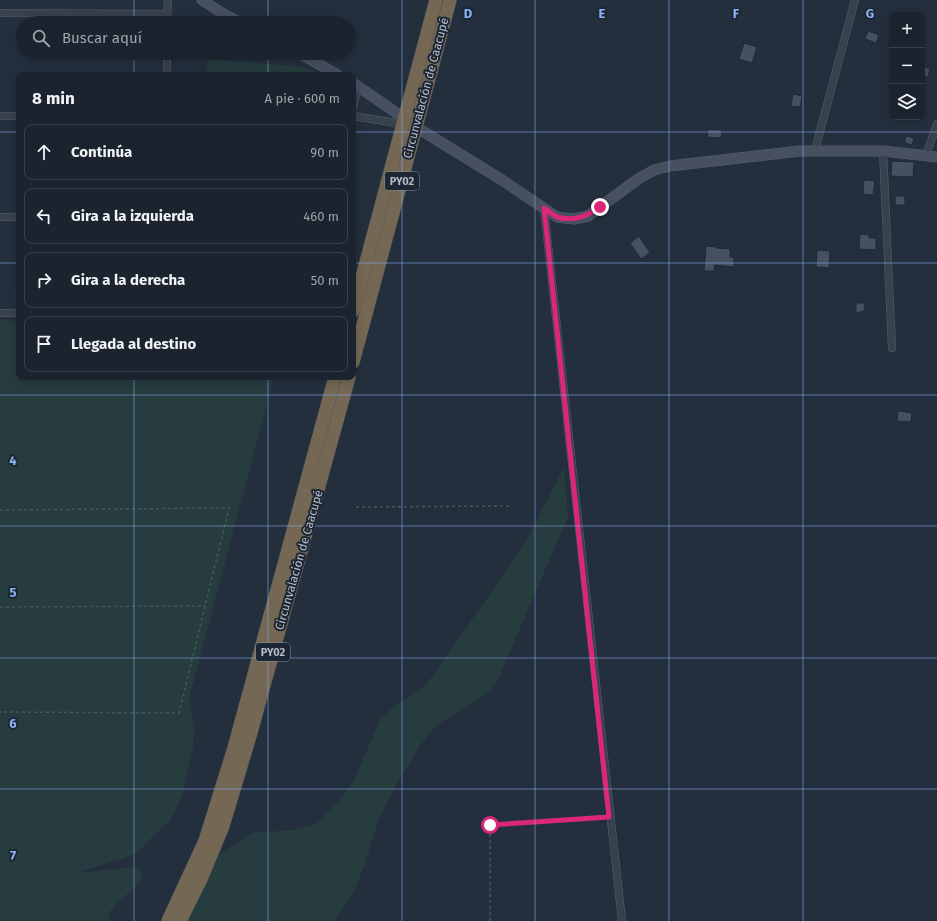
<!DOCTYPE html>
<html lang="es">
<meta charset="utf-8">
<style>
:root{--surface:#1b232e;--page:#282f3a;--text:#f1f3f6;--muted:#a0a4aa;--line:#39404a}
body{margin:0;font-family:"Fira Sans",sans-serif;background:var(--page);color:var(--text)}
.controls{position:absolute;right:12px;top:12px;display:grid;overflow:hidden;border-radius:8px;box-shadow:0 2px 10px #0003}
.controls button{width:36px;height:36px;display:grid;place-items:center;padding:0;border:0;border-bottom:1px solid var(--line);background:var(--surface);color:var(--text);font:20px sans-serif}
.stop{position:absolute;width:12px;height:12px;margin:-9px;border:3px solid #db2777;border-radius:50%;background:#fff}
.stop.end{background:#db2777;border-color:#fff;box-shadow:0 1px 4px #0008}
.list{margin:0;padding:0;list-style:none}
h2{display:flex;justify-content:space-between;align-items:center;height:52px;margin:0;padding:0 16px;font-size:17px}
h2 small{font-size:13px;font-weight:400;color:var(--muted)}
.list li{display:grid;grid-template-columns:26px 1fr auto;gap:12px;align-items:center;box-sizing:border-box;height:56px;margin:0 8px 8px;padding:0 8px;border:1px solid var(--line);border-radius:8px}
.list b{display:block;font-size:15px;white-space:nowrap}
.list em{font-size:13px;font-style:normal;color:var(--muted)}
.icon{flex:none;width:22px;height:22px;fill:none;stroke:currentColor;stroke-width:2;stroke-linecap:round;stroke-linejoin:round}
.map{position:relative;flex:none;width:937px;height:921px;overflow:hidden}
.search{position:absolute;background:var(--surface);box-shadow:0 2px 10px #0003;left:16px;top:16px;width:340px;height:44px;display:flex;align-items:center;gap:10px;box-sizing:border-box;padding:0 14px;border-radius:22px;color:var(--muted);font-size:15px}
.panel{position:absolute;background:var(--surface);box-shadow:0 2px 10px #0003;left:16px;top:72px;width:340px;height:308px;border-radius:8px}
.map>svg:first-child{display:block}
.green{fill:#263c3f}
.building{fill:#455162;stroke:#1f2835}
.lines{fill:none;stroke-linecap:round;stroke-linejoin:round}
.street-casing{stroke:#565f6c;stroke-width:8}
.secondary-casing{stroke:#565f6c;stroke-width:11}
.highway-casing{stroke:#434c59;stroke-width:14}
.path{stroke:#44595c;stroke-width:1.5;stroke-dasharray:3 3;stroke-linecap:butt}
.street{stroke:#38414e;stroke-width:7}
.secondary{stroke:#465061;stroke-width:10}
.highway{stroke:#746855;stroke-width:13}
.route{stroke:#db2777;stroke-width:5}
.grid{fill:none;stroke:#8ab4f8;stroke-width:1;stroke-opacity:0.55}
.labels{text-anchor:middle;stroke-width:4;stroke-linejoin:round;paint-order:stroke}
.shield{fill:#1d2633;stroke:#878f9c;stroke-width:1}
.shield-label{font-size:11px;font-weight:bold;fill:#b4bcc9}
.street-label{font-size:12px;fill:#b4bcc9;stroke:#1d2633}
.grid-label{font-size:13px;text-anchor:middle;font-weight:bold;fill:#8ab4f8;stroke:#1d2633;stroke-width:4;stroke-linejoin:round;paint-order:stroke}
</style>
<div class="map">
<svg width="937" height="921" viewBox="0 0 937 921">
<rect width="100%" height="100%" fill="#242f3e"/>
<path class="green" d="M 209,59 L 297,66 L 312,70 L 320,75 L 205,75 Z
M 18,227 L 19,227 L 19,302 L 15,302 Z
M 0,320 L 19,321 L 19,377 L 274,377 L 189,699 L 194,729 L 193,748 L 182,796 L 170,821 L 155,834 L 139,851 L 125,858 L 76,873 L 135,867 L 142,872 L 142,881 L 116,904 L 108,914 L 110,921 L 0,921 Z
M 564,467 L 568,517 L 496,684 L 489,692 L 437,725 L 422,743 L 398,782 L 378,821 L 365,864 L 354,892 L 336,919 L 334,921 L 161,921 L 176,913 L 205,863 L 252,833 L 294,830 L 316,824 L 341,798 L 353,782 L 381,718 L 395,706 L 424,687 L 437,670 L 524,545 Z"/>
<path class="building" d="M 868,31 L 879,35 L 876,43 L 865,39 Z
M 744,43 L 757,47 L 752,63 L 739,59 Z
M 922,66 L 930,69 L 928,77 L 922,75 Z
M 793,94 L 802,96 L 800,107 L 791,106 Z
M 708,129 L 722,130 L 721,138 L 707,137 Z
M 906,136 L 914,138 L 912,145 L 905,143 Z
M 892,161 L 914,162 L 913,177 L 891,176 Z
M 864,180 L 875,181 L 873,195 L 863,194 Z
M 895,196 L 905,196 L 905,205 L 895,205 Z
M 860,234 L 869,235 L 869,238 L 876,238 L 876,250 L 859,249 Z
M 639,236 L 650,253 L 641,259 L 630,243 Z
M 706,246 L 716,247 L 716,248 L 730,249 L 730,257 L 734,257 L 734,267 L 715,265 L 714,271 L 704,271 Z
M 817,250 L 830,251 L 829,268 L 816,267 Z
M 856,303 L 865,303 L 864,311 L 856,313 Z
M 898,411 L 912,413 L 911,422 L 897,421 Z"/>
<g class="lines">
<defs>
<path id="street" d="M 0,13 L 167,14
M 167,23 L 168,0
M 167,75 L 167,53
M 353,108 L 358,86
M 0,116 L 19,116
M 353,116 L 403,124
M 815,150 L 855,0
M 883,151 L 892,348
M 926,155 L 937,124
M 544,208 L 622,921
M 0,217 L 19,217
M 0,313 L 19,313"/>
<path id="secondary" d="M 202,0 L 222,13 L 241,23
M 299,53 L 338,75
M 353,83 L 404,118
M 416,127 L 502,180 L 557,217 L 574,219 L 588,216 L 638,179 L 654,170 L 670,166 L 800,151 L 883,151 L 937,157"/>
<path id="highway" d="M 353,311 L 436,0
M 353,362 L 450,0
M 168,921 L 205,841 L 234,748 L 335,377
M 180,921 L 201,879 L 223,826 L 250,736 L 349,377"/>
</defs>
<use href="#street" class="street-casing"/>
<use href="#secondary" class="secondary-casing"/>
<use href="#highway" class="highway-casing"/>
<path class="path" d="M 356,507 L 509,506
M 0,510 L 229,508 L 179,713 L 0,712
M 0,607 L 205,606
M 490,921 L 490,825 L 604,817"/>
<use href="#street" class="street"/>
<use href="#secondary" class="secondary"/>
<use href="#highway" class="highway"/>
</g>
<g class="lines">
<path class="route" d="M 490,825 L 609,817 L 544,208 C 548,211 553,215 557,217 C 573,222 588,216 600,207"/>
</g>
<path class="grid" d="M 134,0 L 134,23M 268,0 L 268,23M 402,0 L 402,921M 535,0 L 535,921M 669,0 L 669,921M 803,0 L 803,921M 134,53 L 134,75M 268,53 L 268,75M 0,132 L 19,132M 353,132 L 937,132M 0,263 L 19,263M 353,263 L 937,263M 134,377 L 134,921M 268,377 L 268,921M 0,395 L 937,395M 0,526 L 937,526M 0,658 L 937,658M 0,789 L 937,789"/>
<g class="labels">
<g class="shield">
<rect x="385" y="172" width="34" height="18" rx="3"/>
<rect x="256" y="643" width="34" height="18" rx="3"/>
</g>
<g class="shield-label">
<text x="402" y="185">PY02</text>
<text x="273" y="656">PY02</text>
</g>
<g class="street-label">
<text transform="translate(426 88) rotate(-75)" y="4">Circunvalación de Caacupé</text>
<text transform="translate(299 560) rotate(-74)" y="4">Circunvalación de Caacupé</text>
</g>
</g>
<g class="grid-label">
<text x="468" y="18">D</text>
<text x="602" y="18">E</text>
<text x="736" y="18">F</text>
<text x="870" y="18">G</text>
<text x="13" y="465">4</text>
<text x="13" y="597">5</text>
<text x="13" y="728">6</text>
<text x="13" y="860">7</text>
</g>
</svg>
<div class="controls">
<button>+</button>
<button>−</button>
<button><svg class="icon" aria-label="layers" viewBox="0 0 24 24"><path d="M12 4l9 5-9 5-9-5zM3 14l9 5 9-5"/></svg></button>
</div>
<div class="stop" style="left:490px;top:825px"></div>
<div class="stop end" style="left:600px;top:207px"></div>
<div class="search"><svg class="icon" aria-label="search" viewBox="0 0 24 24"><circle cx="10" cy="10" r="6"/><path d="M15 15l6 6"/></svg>Buscar aquí</div>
<section class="panel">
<h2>8 min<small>A pie · 600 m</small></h2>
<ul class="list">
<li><svg class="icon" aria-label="ahead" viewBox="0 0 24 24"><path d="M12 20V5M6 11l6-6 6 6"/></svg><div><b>Continúa</b></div><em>90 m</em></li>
<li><svg class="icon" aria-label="left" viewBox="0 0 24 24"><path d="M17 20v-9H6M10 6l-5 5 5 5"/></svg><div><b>Gira a la izquierda</b></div><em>460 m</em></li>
<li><svg class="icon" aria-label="right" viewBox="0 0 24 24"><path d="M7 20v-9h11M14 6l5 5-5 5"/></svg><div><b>Gira a la derecha</b></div><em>50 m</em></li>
<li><svg class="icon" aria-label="arrive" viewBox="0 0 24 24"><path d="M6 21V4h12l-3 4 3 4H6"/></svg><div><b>Llegada al destino</b></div></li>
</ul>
</section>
</div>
